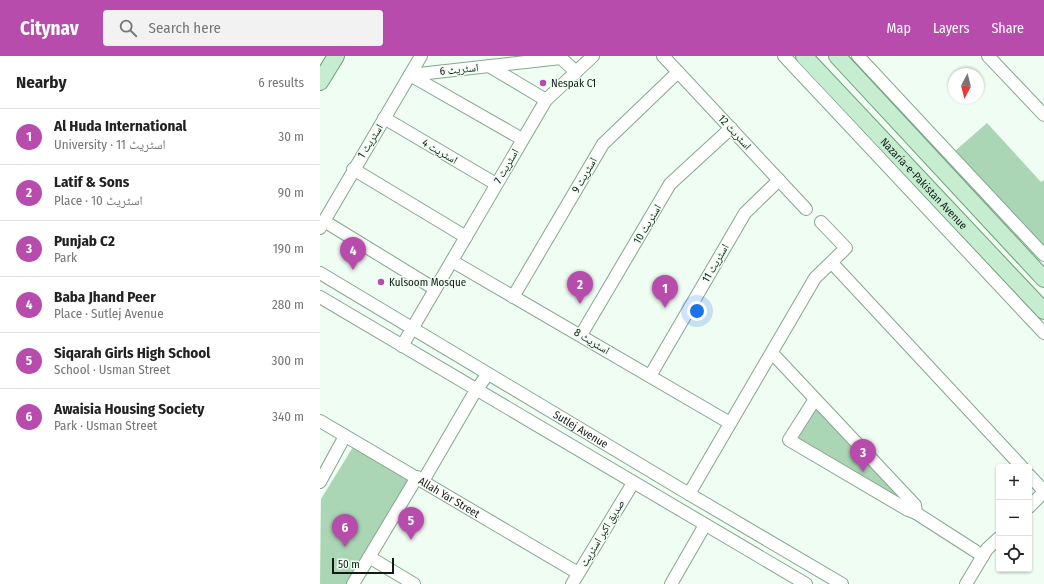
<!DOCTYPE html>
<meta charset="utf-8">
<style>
:root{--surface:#fff;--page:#f2f2f2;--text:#222;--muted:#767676;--line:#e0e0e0;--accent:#b74cac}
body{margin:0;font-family:"Fira Sans Condensed","Noto Naskh Arabic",sans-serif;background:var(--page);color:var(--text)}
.controls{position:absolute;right:12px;bottom:12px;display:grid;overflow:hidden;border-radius:4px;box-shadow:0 1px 3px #0004}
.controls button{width:36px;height:36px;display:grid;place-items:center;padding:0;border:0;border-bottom:1px solid var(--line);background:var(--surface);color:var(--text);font:20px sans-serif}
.compass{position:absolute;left:628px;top:12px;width:36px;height:36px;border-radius:50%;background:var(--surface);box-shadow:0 1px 3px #0004;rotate:187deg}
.scale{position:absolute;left:12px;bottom:10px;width:62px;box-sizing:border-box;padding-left:4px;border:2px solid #101c13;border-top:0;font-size:11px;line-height:14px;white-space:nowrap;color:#101c13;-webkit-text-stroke:3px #f0fdf3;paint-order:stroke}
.you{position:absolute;left:377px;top:255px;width:14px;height:14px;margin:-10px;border:3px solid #fff;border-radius:50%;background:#1a73e8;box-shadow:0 0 0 6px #1a73e833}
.badge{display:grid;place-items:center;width:26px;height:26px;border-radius:50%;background:var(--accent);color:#fff;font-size:13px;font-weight:700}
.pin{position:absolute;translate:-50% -33px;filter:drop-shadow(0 1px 2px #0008)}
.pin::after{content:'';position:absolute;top:21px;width:14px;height:12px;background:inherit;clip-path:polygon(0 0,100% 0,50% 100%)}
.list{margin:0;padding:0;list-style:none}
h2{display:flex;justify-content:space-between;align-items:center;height:52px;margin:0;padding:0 16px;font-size:17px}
h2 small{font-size:13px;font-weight:400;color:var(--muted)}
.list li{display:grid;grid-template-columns:26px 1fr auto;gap:12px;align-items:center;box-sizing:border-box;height:56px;padding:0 16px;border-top:1px solid var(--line)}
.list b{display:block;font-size:15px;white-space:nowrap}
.list p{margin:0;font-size:13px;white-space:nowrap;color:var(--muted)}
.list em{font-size:13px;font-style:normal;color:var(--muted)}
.icon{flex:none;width:22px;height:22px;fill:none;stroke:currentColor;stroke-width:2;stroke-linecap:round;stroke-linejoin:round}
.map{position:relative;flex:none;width:724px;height:528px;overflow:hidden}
header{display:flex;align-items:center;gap:24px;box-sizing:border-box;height:56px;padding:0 20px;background:var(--accent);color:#fff}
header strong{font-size:19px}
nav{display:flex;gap:22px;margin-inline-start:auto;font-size:14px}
.search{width:280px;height:36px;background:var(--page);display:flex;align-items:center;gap:10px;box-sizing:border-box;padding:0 14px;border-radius:4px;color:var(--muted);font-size:15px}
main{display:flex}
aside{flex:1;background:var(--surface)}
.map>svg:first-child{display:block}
.green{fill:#aad6b5}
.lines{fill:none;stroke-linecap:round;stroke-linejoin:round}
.minor-casing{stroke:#87a68f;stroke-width:14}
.major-casing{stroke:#6f9c7b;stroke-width:18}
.minor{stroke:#fff;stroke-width:12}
.major{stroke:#c7edd1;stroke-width:16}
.poi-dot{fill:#b74cac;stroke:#f0fdf3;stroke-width:1.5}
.labels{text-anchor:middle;stroke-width:3;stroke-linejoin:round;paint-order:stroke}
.street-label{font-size:11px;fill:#101c13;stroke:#f0fdf3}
.poi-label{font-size:11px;fill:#101c13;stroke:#f0fdf3;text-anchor:start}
</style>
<header>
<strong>Citynav</strong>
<div class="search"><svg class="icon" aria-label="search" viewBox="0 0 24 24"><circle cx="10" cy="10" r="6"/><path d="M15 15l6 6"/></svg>Search here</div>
<nav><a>Map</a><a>Layers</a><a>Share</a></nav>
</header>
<main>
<aside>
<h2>Nearby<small>6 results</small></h2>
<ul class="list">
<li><span class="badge">1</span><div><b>Al Huda International</b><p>University · اسٹریٹ 11</p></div><em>30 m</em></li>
<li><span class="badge">2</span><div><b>Latif &amp; Sons</b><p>Place · اسٹریٹ 10</p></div><em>90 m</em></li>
<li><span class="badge">3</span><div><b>Punjab C2</b><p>Park</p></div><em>190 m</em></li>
<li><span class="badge">4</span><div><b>Baba Jhand Peer</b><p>Place · Sutlej Avenue</p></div><em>280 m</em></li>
<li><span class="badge">5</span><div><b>Siqarah Girls High School</b><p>School · Usman Street</p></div><em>300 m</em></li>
<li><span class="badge">6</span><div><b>Awaisia Housing Society</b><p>Park · Usman Street</p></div><em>340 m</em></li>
</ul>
</aside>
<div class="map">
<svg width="724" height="528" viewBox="0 0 724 528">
<rect width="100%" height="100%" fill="#f0fdf3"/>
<path class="green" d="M 667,67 L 721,126 L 724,124 L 724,192 L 635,95 Z
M 495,351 L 586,448 L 476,384 Z
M 33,391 L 89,425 L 28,528 L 0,528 L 1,443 Z"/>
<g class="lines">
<defs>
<g id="minor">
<path d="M 343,0 L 486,153"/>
<path d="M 464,0 L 724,277"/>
<path d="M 538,0 L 724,199"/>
<path d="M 668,0 L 724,59"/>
<path d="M 169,10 L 226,44"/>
<path d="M 90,19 L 241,2 L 256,16"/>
<path d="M 90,19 L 202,83"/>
<path d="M 64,62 L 176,128"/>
<path d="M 33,113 L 146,181"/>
<path d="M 4,165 L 115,233"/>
<path d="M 0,172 L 101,0"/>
<path d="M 132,205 L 410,367"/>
<path d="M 512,207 L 702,411"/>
<path id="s1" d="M 0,217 L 369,438 L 522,528"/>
<path d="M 0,241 L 486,528"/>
<path d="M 193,241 L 283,88 L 358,16"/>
<path d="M 261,279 L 350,128 L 411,72"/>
<path d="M 82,290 L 226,44 L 273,0"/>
<path d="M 452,297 L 595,449 L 596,457 L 663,500"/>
<path d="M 330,320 L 425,157 L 459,124"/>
<path d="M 495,343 L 469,384 L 588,454 L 596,457"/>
<path id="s2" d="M 0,365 L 258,517"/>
<path d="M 709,419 L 724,435"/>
<path d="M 103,425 L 156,334 L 168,318"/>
<path d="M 0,426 L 25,380"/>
<path d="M 369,438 L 495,222 L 526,192 L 501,166"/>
<path d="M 709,451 L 724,436"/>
<path d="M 49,501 L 94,528"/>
<path d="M 33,528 L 97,421"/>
<path d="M 252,528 L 313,427"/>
<path d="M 351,528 L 385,469"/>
<path d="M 646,528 L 667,493 L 679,482"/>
</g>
<g id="major">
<path id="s3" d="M 484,0 L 724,255"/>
<path d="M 517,0 L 724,223"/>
<path d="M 0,26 L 16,0"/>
</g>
</defs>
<use href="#minor" class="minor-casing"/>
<use href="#major" class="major-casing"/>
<use href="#minor" class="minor"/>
<use href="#major" class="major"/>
</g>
<g class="poi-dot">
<circle cx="223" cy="27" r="4"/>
<circle cx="61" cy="226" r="4"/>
</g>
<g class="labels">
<g class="street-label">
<text transform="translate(139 13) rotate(-6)" y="4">اسٹریٹ 6</text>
<text transform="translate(415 76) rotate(47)" y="4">اسٹریٹ 12</text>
<text transform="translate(50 85) rotate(-58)" y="4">اسٹریٹ 1</text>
<text transform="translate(120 95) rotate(30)" y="4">اسٹریٹ 4</text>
<text transform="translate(186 110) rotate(-60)" y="4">اسٹریٹ 7</text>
<text transform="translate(264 119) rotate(-60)" y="4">اسٹریٹ 9</text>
<text dy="4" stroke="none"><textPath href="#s3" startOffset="175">Nazaria-e-Pakistan Avenue</textPath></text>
<text transform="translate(327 168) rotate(-59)" y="4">اسٹریٹ 10</text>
<text transform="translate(395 207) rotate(-60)" y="4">اسٹریٹ 11</text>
<text transform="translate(272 285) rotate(31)" y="4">اسٹریٹ 8</text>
<text dy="4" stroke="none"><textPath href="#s1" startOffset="304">Sutlej Avenue</textPath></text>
<text dy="4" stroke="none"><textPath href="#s2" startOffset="150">Allah Yar Street</textPath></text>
<text transform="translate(282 477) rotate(-59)" y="4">صدیق اکبر اسٹریٹ</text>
</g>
<g class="poi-label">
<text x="231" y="31">Nespak C1</text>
<text x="69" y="230">Kulsoom Mosque</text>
</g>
</g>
</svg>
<div class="controls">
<button>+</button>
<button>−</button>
<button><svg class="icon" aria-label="locate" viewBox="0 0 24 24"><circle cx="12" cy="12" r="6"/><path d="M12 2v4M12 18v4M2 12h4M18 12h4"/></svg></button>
</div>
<svg class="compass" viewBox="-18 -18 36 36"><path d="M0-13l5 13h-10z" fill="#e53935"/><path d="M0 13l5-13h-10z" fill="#767676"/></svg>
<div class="scale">50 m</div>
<div class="you"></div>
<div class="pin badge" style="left:345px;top:252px">1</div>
<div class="pin badge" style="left:260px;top:248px">2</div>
<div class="pin badge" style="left:543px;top:416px">3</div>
<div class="pin badge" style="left:33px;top:214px">4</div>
<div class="pin badge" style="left:91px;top:484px">5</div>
<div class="pin badge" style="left:25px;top:491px">6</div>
</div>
</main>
